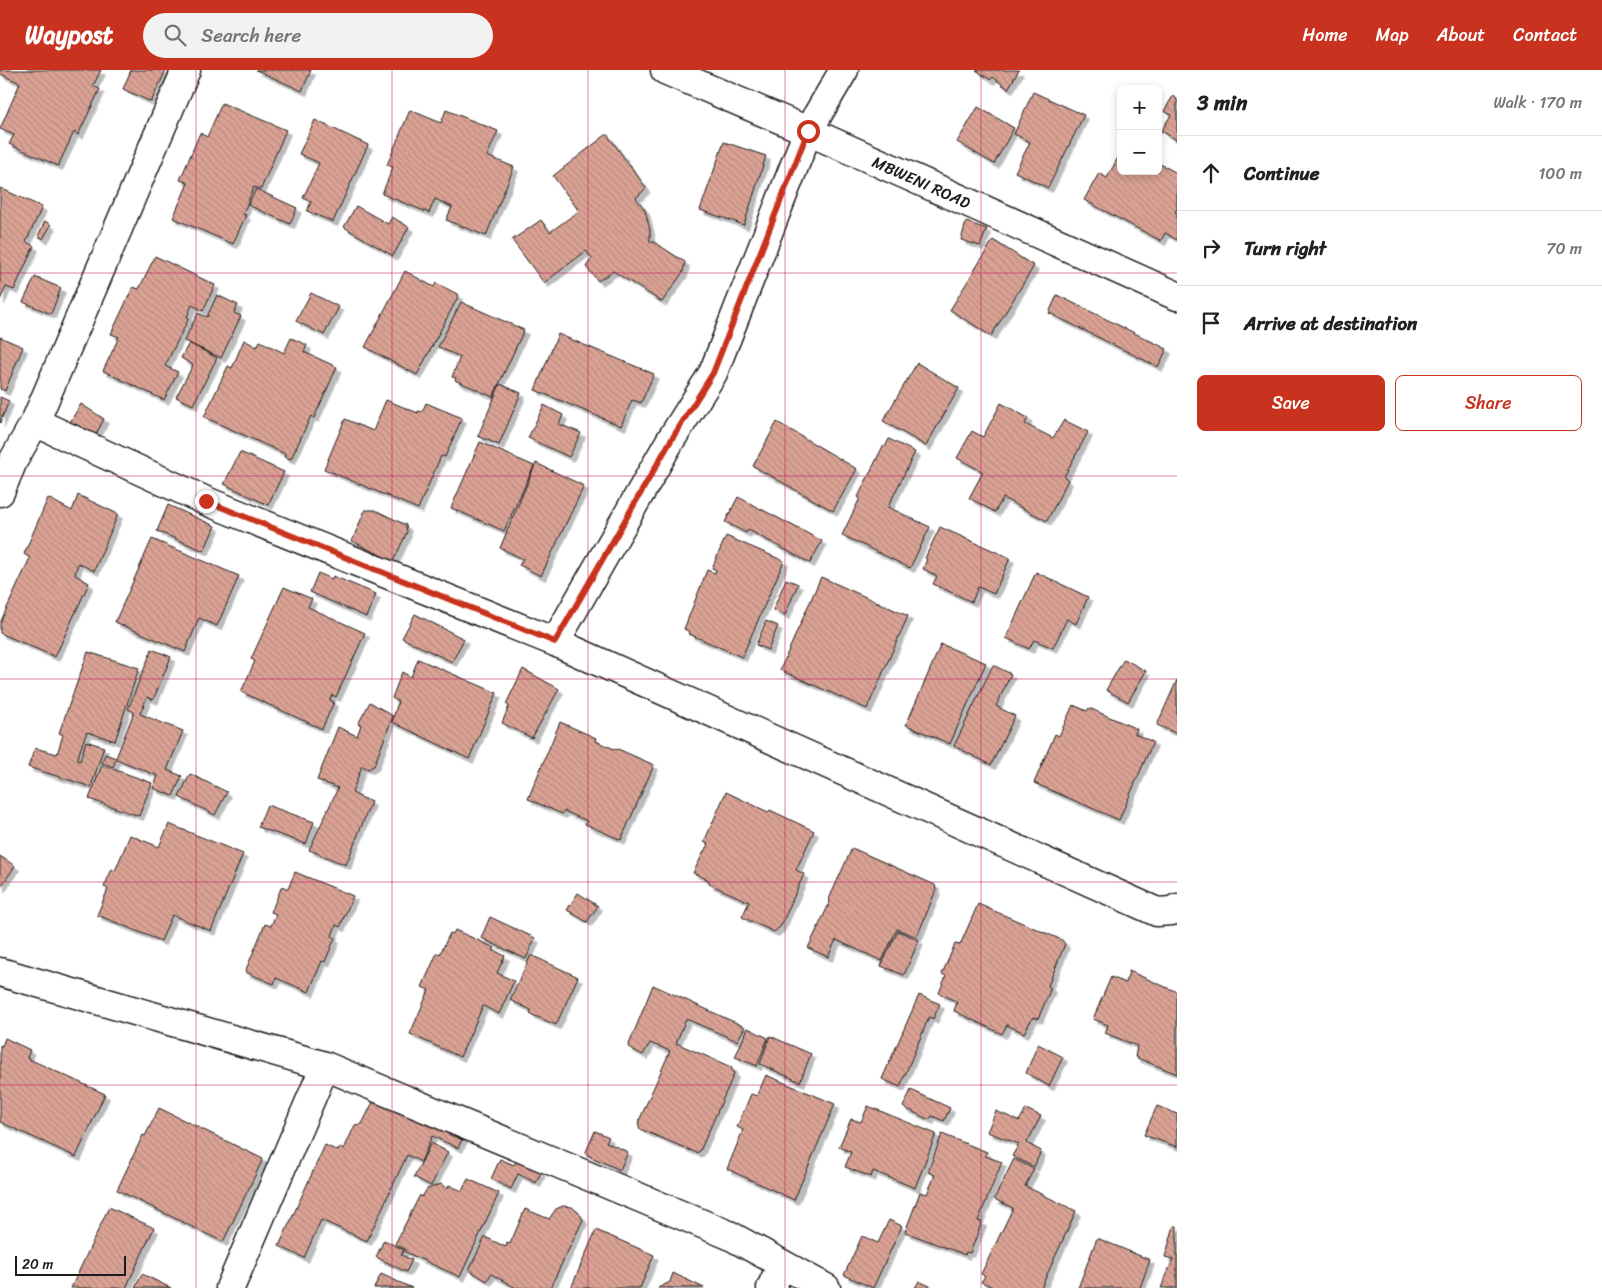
<!DOCTYPE html>
<meta charset="utf-8">
<style>
:root{--surface:#fff;--page:#f2f2f2;--text:#202124;--muted:#757577;--line:#e0e0e0;--accent:#c8321e}
body{margin:0;font-family:Sriracha,sans-serif;background:var(--page);color:var(--text)}
.controls{position:absolute;right:15px;top:15px;display:grid;overflow:hidden;border-radius:8px;box-shadow:0 2px 8px #0003}
.controls button{width:45px;height:45px;display:grid;place-items:center;padding:0;border:0;border-bottom:1px solid var(--line);background:var(--surface);color:var(--text);font:25px sans-serif}
.scale{position:absolute;left:15px;bottom:12px;width:111px;box-sizing:border-box;padding-left:5px;border:2px solid #1c1c1c;border-top:0;font-size:14px;line-height:18px;white-space:nowrap;color:#1c1c1c;-webkit-text-stroke:4px #fff;paint-order:stroke}
.stop{position:absolute;width:15px;height:15px;margin:-11px;border:4px solid #c8321e;border-radius:50%;background:#fff}
.stop.end{background:#c8321e;border-color:#fff;box-shadow:0 1px 5px #0008}
.list{margin:0;padding:0;list-style:none}
h2{display:flex;justify-content:space-between;align-items:center;height:65px;margin:0;padding:0 20px;font-size:21px}
h2 small{font-size:16px;font-weight:400;color:var(--muted)}
.list li{display:grid;grid-template-columns:32px 1fr auto;gap:15px;align-items:center;box-sizing:border-box;height:75px;padding:0 20px;border-top:1px solid var(--line)}
.list b{display:block;font-size:19px;white-space:nowrap}
.list em{font-size:16px;font-style:normal;color:var(--muted)}
.actions{display:flex;gap:10px;padding:15px 20px}
.actions a{flex:1;padding:11px 0;border:1px solid var(--accent);border-radius:8px;text-align:center;font-size:18px;color:var(--accent)}
.actions .main{background:var(--accent);color:#fff}
.icon{flex:none;width:28px;height:28px;fill:none;stroke:currentColor;stroke-width:2;stroke-linecap:round;stroke-linejoin:round}
.map{position:relative;flex:none;width:1177px;height:1218px;overflow:hidden}
header{display:flex;align-items:center;gap:30px;box-sizing:border-box;height:70px;padding:0 25px;background:var(--accent);color:#fff}
header strong{font-size:24px}
nav{display:flex;gap:28px;margin-inline-start:auto;font-size:18px}
.search{width:350px;height:45px;background:var(--page);display:flex;align-items:center;gap:12px;box-sizing:border-box;padding:0 18px;border-radius:28px;color:var(--muted);font-size:19px}
main{display:flex}
aside{flex:1;background:var(--surface)}
.map>svg:first-child{display:block}
.building{fill:url(#building-back-hatch);stroke:#1c1c1c;filter:url(#shadow)}
.lines{fill:none;stroke-linecap:round;stroke-linejoin:round}
.street-casing{stroke:#1c1c1c;stroke-width:31}
.secondary-casing{stroke:#1c1c1c;stroke-width:31}
.street{stroke:#fff;stroke-width:28}
.secondary{stroke:#fff;stroke-width:28}
.route{stroke:#c8321e;stroke-width:6}
.grid{fill:none;stroke:#c2185b;stroke-width:1;stroke-opacity:0.55}
.labels{text-anchor:middle;stroke-width:4;stroke-linejoin:round;paint-order:stroke}
.street-label{font-size:16px;fill:#1c1c1c;stroke:#fff}
</style>
<header>
<strong>Waypost</strong>
<div class="search"><svg class="icon" aria-label="search" viewBox="0 0 24 24"><circle cx="10" cy="10" r="6"/><path d="M15 15l6 6"/></svg>Search here</div>
<nav><a>Home</a><a>Map</a><a>About</a><a>Contact</a></nav>
</header>
<main>
<div class="map">
<svg width="1177" height="1218" viewBox="0 0 1177 1218">
<defs>
<pattern id="building-back-hatch" width="6" height="6" patternUnits="userSpaceOnUse" patternTransform="scale(1.25)"><rect width="6" height="6" fill="#daa294"/><path d="M-1 5l2 2M0 0l6 6M5-1l2 2" fill="none" stroke="#ba8b7f"/></pattern>
<filter id="shadow"><feDropShadow dx="4.5" dy="4.5" stdDeviation="0" flood-color="#0004"/></filter>
</defs>
<rect width="100%" height="100%" fill="#fff"/>
<filter id="ink" filterUnits="userSpaceOnUse"><feTurbulence type="fractalNoise" baseFrequency=".02" numOctaves="2"/><feDisplacementMap in="SourceGraphic" scale="10" xChannelSelector="R" yChannelSelector="G"/><feConvolveMatrix kernelMatrix="1 2 1 2 8 2 1 2 1" color-interpolation-filters="sRGB"/></filter>
<g filter="url(#ink)">
<path class="building" d="M 0,0 L 101,0 L 93,16 L 100,19 L 78,65 L 74,62 L 58,96 L 9,74 L 14,65 L 0,59 L 20,13 L 0,4 Z
M 131,0 L 166,0 L 151,32 L 123,19 Z
M 256,0 L 311,0 L 302,21 Z
M 976,0 L 1019,0 L 1008,19 L 993,7 L 990,10 Z
M 1033,22 L 1084,45 L 1048,118 L 1015,102 L 1030,72 L 1014,64 Z
M 1173,26 L 1177,29 L 1177,70 L 1161,61 L 1171,45 L 1164,41 Z
M 222,33 L 286,60 L 261,119 L 254,117 L 243,144 L 246,145 L 233,174 L 173,148 L 188,113 L 180,110 L 200,63 L 207,67 Z
M 978,37 L 1014,58 L 994,94 L 957,72 Z
M 410,40 L 441,53 L 446,40 L 498,61 L 487,86 L 514,97 L 486,166 L 446,150 L 452,137 L 435,129 L 429,143 L 382,124 L 393,97 L 387,95 Z
M 315,50 L 368,75 L 333,152 L 307,141 L 311,132 L 303,128 L 319,93 L 299,84 Z
M 607,64 L 646,118 L 636,128 L 645,140 L 650,160 L 650,172 L 654,172 L 685,192 L 683,202 L 662,232 L 613,201 L 598,211 L 586,197 L 592,188 L 586,181 L 544,213 L 512,170 L 541,150 L 550,162 L 579,141 L 553,106 Z
M 724,72 L 766,86 L 744,155 L 700,140 Z
M 1121,82 L 1121,101 L 1158,101 L 1158,93 L 1177,103 L 1177,139 L 1175,142 L 1177,143 L 1177,170 L 1165,163 L 1161,171 L 1084,130 L 1099,103 L 1107,108 Z
M 0,118 L 42,137 L 26,172 L 34,176 L 14,220 L 6,217 L 0,230 Z
M 256,119 L 297,138 L 290,154 L 248,135 Z
M 356,136 L 388,154 L 392,147 L 409,157 L 393,186 L 344,157 Z
M 45,151 L 51,155 L 43,169 L 38,166 Z
M 966,152 L 987,159 L 980,176 L 961,170 Z
M 993,170 L 1034,196 L 991,266 L 950,240 Z
M 155,186 L 215,215 L 203,241 L 192,235 L 187,247 L 189,248 L 165,296 L 178,302 L 164,330 L 103,301 L 119,267 L 111,264 L 133,217 L 139,219 Z
M 405,201 L 434,217 L 436,213 L 459,225 L 417,305 L 365,277 Z
M 35,207 L 61,218 L 51,244 L 23,232 Z
M 311,223 L 339,237 L 324,265 L 296,251 Z
M 217,225 L 238,235 L 234,243 L 241,246 L 221,288 L 184,271 L 198,243 L 207,247 Z
M 1057,225 L 1167,279 L 1158,297 L 1049,243 Z
M 461,232 L 524,260 L 493,327 L 455,310 L 456,308 L 452,307 L 460,287 L 438,277 Z
M 558,264 L 654,304 L 641,333 L 632,330 L 621,356 L 535,320 Z
M 0,267 L 23,277 L 5,321 L 0,319 Z
M 291,268 L 307,275 L 304,282 L 337,297 L 314,348 L 311,346 L 291,389 L 284,387 L 285,384 L 204,347 L 228,296 L 232,298 L 244,270 L 257,277 L 260,271 L 284,283 Z
M 189,273 L 217,288 L 193,335 L 176,327 L 193,295 L 181,288 Z
M 917,293 L 959,318 L 926,376 L 883,351 Z
M 500,314 L 521,323 L 499,375 L 478,366 Z
M 0,327 L 9,331 L 0,353 Z
M 386,330 L 418,343 L 418,341 L 422,342 L 426,333 L 462,348 L 445,387 L 441,386 L 418,439 L 324,399 L 345,349 L 373,361 Z
M 1001,333 L 1028,348 L 1025,354 L 1053,368 L 1064,350 L 1088,362 L 1064,407 L 1068,410 L 1047,451 L 1003,428 L 995,442 L 969,428 L 983,402 L 957,388 L 972,361 L 983,367 Z
M 81,334 L 104,349 L 92,372 L 67,357 Z
M 544,335 L 563,345 L 559,354 L 581,363 L 569,387 L 528,368 Z
M 777,352 L 857,399 L 833,441 L 753,396 Z
M 889,369 L 915,382 L 888,437 L 930,457 L 910,498 L 842,465 L 860,428 L 858,427 L 883,376 L 885,377 Z
M 480,372 L 534,396 L 504,461 L 451,438 Z
M 240,382 L 284,402 L 268,435 L 224,414 Z
M 536,393 L 584,416 L 541,506 L 519,495 L 523,489 L 500,478 Z
M 78,425 L 118,444 L 94,501 L 78,493 L 75,505 L 89,513 L 55,587 L 0,563 L 0,553 L 30,488 L 24,484 L 48,428 L 72,441 Z
M 738,427 L 822,471 L 810,493 L 748,460 L 746,463 L 725,452 Z
M 168,435 L 215,456 L 204,481 L 157,461 Z
M 365,440 L 375,440 L 406,455 L 407,462 L 395,488 L 392,491 L 352,471 Z
M 940,457 L 1010,488 L 994,524 L 978,517 L 972,532 L 933,514 L 937,506 L 923,499 L 927,489 L 925,488 Z
M 726,466 L 784,491 L 742,587 L 689,564 L 690,562 L 684,559 L 707,500 L 715,503 L 716,500 L 712,498 Z
M 152,469 L 239,506 L 217,556 L 199,548 L 185,582 L 115,552 Z
M 1036,502 L 1088,527 L 1076,554 L 1067,549 L 1053,578 L 1034,570 L 1029,579 L 1006,568 Z
M 318,503 L 332,509 L 333,506 L 376,524 L 366,547 L 310,522 Z
M 821,507 L 908,546 L 867,639 L 780,600 Z
M 786,509 L 798,514 L 785,545 L 773,540 Z
M 284,517 L 312,529 L 308,537 L 365,563 L 336,627 L 332,625 L 330,630 L 334,632 L 322,659 L 241,622 L 255,591 L 251,589 Z
M 415,544 L 464,569 L 452,592 L 402,568 Z
M 766,551 L 778,556 L 768,580 L 756,575 Z
M 941,574 L 986,593 L 950,674 L 906,655 Z
M 152,579 L 171,587 L 153,630 L 147,627 L 140,644 L 183,661 L 167,700 L 182,706 L 173,726 L 153,718 L 158,706 L 116,689 L 113,697 L 102,693 L 105,684 L 116,688 L 134,642 L 128,639 Z
M 88,582 L 139,598 L 115,671 L 87,662 L 83,672 L 77,690 L 80,691 L 86,671 L 104,677 L 91,717 L 28,697 L 35,678 L 57,684 L 63,665 L 59,663 Z
M 418,589 L 497,623 L 469,689 L 392,652 L 398,632 L 392,628 L 402,602 L 411,607 Z
M 1124,589 L 1146,601 L 1128,632 L 1106,620 Z
M 993,595 L 1011,604 L 996,636 L 1015,646 L 991,695 L 954,676 Z
M 523,599 L 559,619 L 532,668 L 502,653 L 509,636 L 506,634 Z
M 1177,610 L 1177,664 L 1157,655 Z
M 370,632 L 393,646 L 374,696 L 368,699 L 362,696 L 352,723 L 371,732 L 346,795 L 309,780 L 338,718 L 317,710 L 338,657 L 357,666 L 361,655 L 358,654 Z
M 1073,635 L 1087,641 L 1089,638 L 1137,659 L 1135,664 L 1153,672 L 1119,750 L 1034,713 L 1055,664 L 1059,666 Z
M 560,652 L 596,668 L 595,671 L 617,680 L 618,679 L 654,695 L 621,770 L 585,754 L 587,751 L 564,741 L 562,744 L 528,729 Z
M 102,695 L 152,713 L 139,746 L 89,729 Z
M 190,704 L 227,722 L 215,745 L 179,727 Z
M 726,722 L 768,742 L 770,740 L 814,761 L 796,800 L 804,804 L 781,856 L 774,862 L 742,847 L 749,832 L 709,814 L 709,810 L 693,803 L 708,774 L 704,772 Z
M 267,735 L 314,752 L 306,774 L 258,757 Z
M 169,754 L 243,784 L 211,861 L 172,845 L 161,871 L 97,845 L 108,819 L 104,817 L 112,799 L 115,801 L 130,765 L 159,777 Z
M 852,778 L 935,815 L 936,820 L 917,867 L 897,859 L 882,891 L 836,870 L 828,887 L 808,878 L 830,832 L 829,829 Z
M 0,786 L 15,796 L 1,817 L 0,817 Z
M 295,802 L 353,826 L 340,857 L 336,855 L 332,866 L 335,868 L 325,892 L 322,891 L 309,922 L 276,908 L 274,914 L 245,902 L 265,854 L 271,856 L 276,844 L 271,842 L 282,816 L 288,819 Z
M 578,823 L 598,836 L 587,852 L 567,840 Z
M 978,834 L 1062,870 L 1065,874 L 1048,916 L 1051,918 L 1038,949 L 1033,947 L 1024,963 L 1007,955 L 1002,964 L 954,941 L 957,932 L 939,923 L 946,906 L 942,904 L 955,874 L 960,875 Z
M 490,847 L 535,868 L 526,889 L 481,868 Z
M 455,860 L 495,878 L 493,880 L 505,886 L 497,903 L 514,911 L 499,944 L 483,936 L 460,987 L 410,964 L 429,920 L 422,917 L 437,883 L 440,884 L 450,863 L 453,864 Z
M 898,861 L 919,870 L 904,905 L 881,896 Z
M 531,885 L 578,907 L 556,955 L 530,944 L 531,940 L 510,930 Z
M 1129,901 L 1177,922 L 1177,1004 L 1135,987 L 1137,976 L 1105,963 L 1108,955 L 1093,949 L 1111,907 L 1126,913 Z
M 653,915 L 745,957 L 737,971 L 686,949 L 676,973 L 731,997 L 734,1004 L 700,1081 L 697,1083 L 640,1059 L 638,1053 L 670,981 L 650,973 L 643,985 L 628,977 Z
M 919,925 L 940,934 L 933,949 L 929,947 L 900,1017 L 882,1009 Z
M 748,958 L 768,968 L 757,996 L 735,987 Z
M 770,966 L 811,984 L 800,1012 L 760,994 Z
M 5,968 L 30,980 L 27,988 L 105,1024 L 76,1087 L 0,1052 L 0,975 L 2,976 Z
M 1038,974 L 1063,987 L 1049,1016 L 1026,1003 Z
M 766,1005 L 835,1034 L 794,1130 L 727,1099 L 743,1060 L 737,1057 L 751,1024 L 757,1026 Z
M 911,1020 L 950,1038 L 944,1051 L 932,1046 L 929,1050 L 903,1037 Z
M 374,1030 L 432,1057 L 434,1053 L 463,1067 L 458,1078 L 432,1066 L 421,1092 L 407,1085 L 367,1171 L 321,1150 L 304,1188 L 279,1176 L 325,1075 L 338,1081 L 340,1077 L 344,1079 L 355,1055 L 359,1056 L 360,1054 L 362,1054 Z
M 868,1036 L 936,1064 L 915,1118 L 873,1101 L 871,1107 L 845,1097 L 851,1082 L 839,1077 L 851,1049 L 861,1052 Z
M 1157,1036 L 1177,1044 L 1177,1077 L 1144,1065 Z
M 159,1038 L 263,1089 L 223,1172 L 117,1120 L 143,1065 L 145,1066 Z
M 1026,1039 L 1041,1046 L 1027,1073 L 1041,1081 L 1034,1097 L 1012,1086 L 1019,1074 L 987,1062 L 996,1041 L 1019,1051 Z
M 595,1061 L 609,1067 L 606,1072 L 628,1082 L 620,1100 L 585,1084 Z
M 942,1064 L 987,1082 L 985,1086 L 1002,1092 L 978,1151 L 982,1152 L 970,1183 L 966,1182 L 965,1185 L 905,1162 L 920,1122 L 927,1124 L 935,1105 L 928,1102 Z
M 431,1073 L 448,1082 L 431,1116 L 414,1107 Z
M 500,1089 L 514,1095 L 517,1090 L 541,1102 L 536,1113 L 518,1104 L 511,1119 L 491,1109 Z
M 1014,1089 L 1034,1099 L 1025,1116 L 1076,1141 L 1041,1218 L 995,1218 L 981,1212 L 985,1206 L 981,1204 L 1013,1138 L 994,1129 Z
M 468,1109 L 499,1123 L 460,1207 L 405,1182 L 405,1179 L 395,1174 L 420,1125 L 422,1127 L 427,1119 L 441,1114 L 447,1119 L 449,1115 L 462,1121 Z
M 563,1136 L 572,1137 L 578,1142 L 583,1150 L 550,1218 L 516,1218 L 491,1204 L 487,1211 L 469,1200 L 485,1167 L 506,1177 L 507,1173 L 510,1174 L 525,1139 L 549,1149 L 556,1139 Z
M 109,1137 L 154,1158 L 126,1218 L 71,1218 Z
M 889,1150 L 902,1156 L 873,1218 L 844,1205 L 862,1166 L 878,1173 Z
M 1174,1156 L 1177,1156 L 1177,1218 L 1161,1218 L 1173,1189 L 1165,1187 Z
M 596,1160 L 654,1185 L 640,1218 L 571,1218 Z
M 1097,1168 L 1150,1190 L 1140,1218 L 1078,1218 Z
M 384,1170 L 404,1180 L 401,1185 L 412,1190 L 406,1202 L 376,1187 Z
M 673,1203 L 704,1218 L 658,1218 L 670,1212 Z
M 142,1204 L 171,1218 L 135,1218 Z
M 381,1204 L 412,1218 L 374,1218 Z
M 919,1211 L 934,1218 L 915,1218 Z"/>
<g class="lines">
<defs>
<path id="street" d="M 35,352 L 206,431 L 555,572 L 1157,842 L 1172,841 L 1177,838
M 0,422 L 13,391 L 35,352 L 186,0
M 555,572 L 670,371 L 713,303 L 808,61 L 844,0
M 0,902 L 325,996 L 729,1165 L 826,1218
M 230,1218 L 325,996
M 771,1218 L 782,1194"/>
<g id="secondary">
<path id="s1" d="M 665,0 L 808,61 L 1177,226"/>
</g>
</defs>
<use href="#street" class="street-casing"/>
<use href="#secondary" class="secondary-casing"/>
<use href="#street" class="street"/>
<use href="#secondary" class="secondary"/>
</g>
</g>
<g class="lines" filter="url(#ink)">
<path class="route" d="M 206,431 L 555,572 L 670,372 L 713,303 L 808,61"/>
</g>
<path class="grid" d="M 196,0 L 196,1218M 392,0 L 392,1218M 588,0 L 588,1218M 785,0 L 785,1218M 981,0 L 981,1218M 0,203 L 1177,203M 0,406 L 1177,406M 0,609 L 1177,609M 0,812 L 1177,812M 0,1015 L 1177,1015"/>
<g class="labels">
<g class="street-label">
<text dy="6" stroke="none"><textPath href="#s1" startOffset="280">MBWENI ROAD</textPath></text>
</g>
</g>
</svg>
<div class="controls">
<button>+</button>
<button>−</button>
</div>
<div class="scale">20 m</div>
<div class="stop" style="left:808px;top:61px"></div>
<div class="stop end" style="left:206px;top:431px"></div>
</div>
<aside>
<h2>3 min<small>Walk · 170 m</small></h2>
<ul class="list">
<li><svg class="icon" aria-label="ahead" viewBox="0 0 24 24"><path d="M12 20V5M6 11l6-6 6 6"/></svg><div><b>Continue</b></div><em>100 m</em></li>
<li><svg class="icon" aria-label="right" viewBox="0 0 24 24"><path d="M7 20v-9h11M14 6l5 5-5 5"/></svg><div><b>Turn right</b></div><em>70 m</em></li>
<li><svg class="icon" aria-label="arrive" viewBox="0 0 24 24"><path d="M6 21V4h12l-3 4 3 4H6"/></svg><div><b>Arrive at destination</b></div></li>
</ul>
<div class="actions"><a class="main">Save</a><a>Share</a></div>
</aside>
</main>
